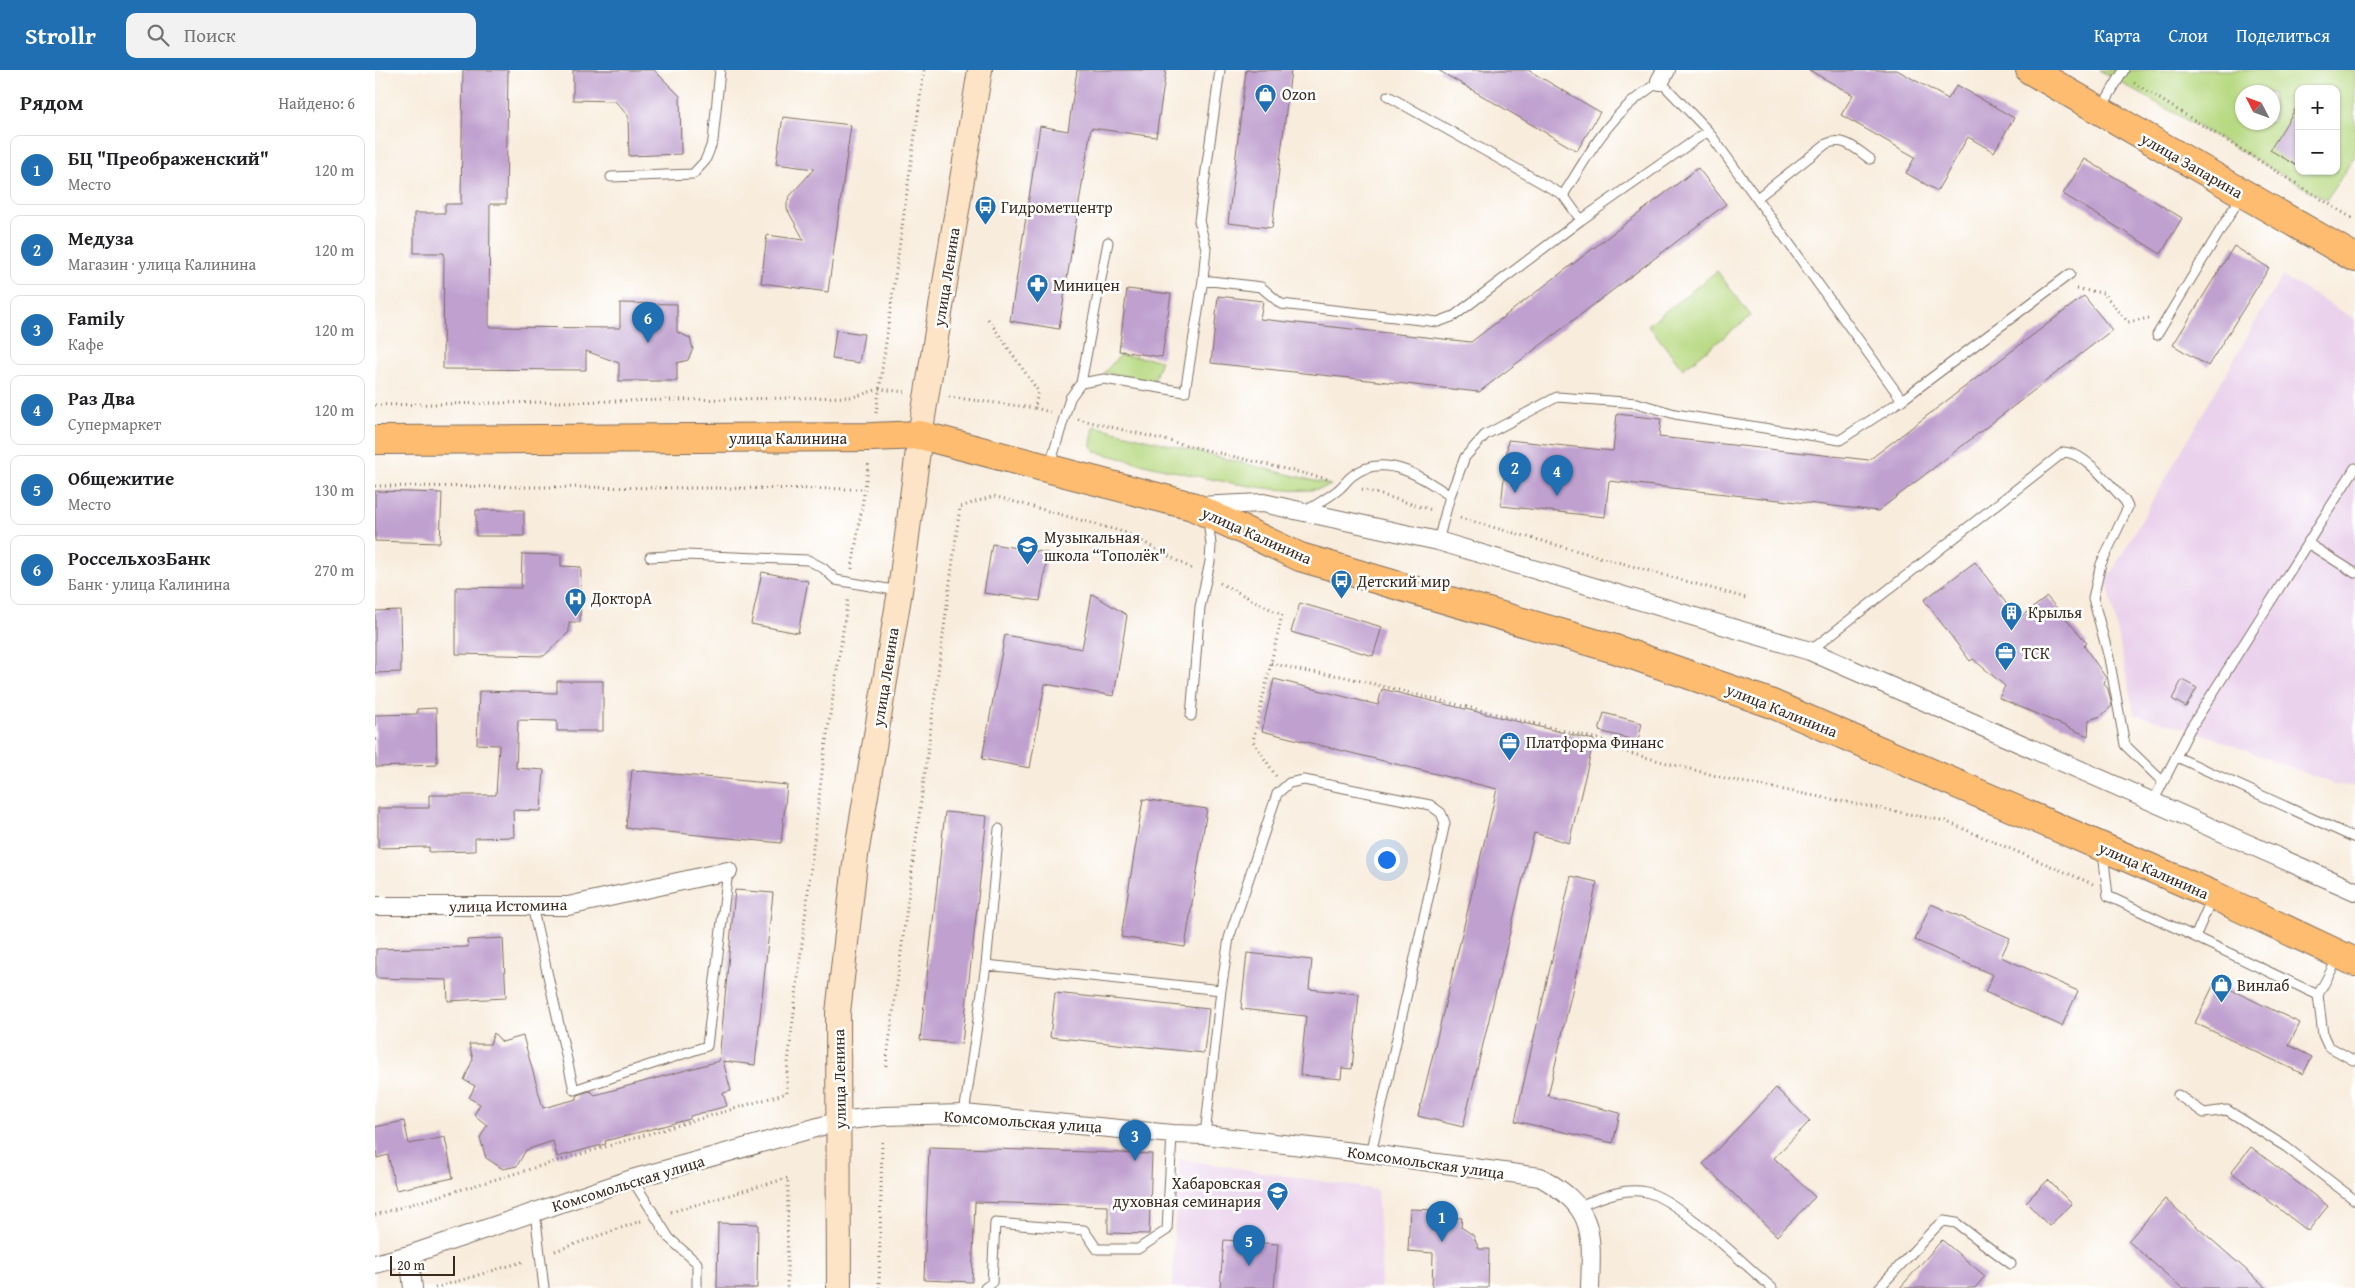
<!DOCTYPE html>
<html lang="ru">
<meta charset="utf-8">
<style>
:root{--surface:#fff;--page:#f2f2f2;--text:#202124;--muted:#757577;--line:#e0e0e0;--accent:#1f6fb2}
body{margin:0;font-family:"Gentium Book Plus",serif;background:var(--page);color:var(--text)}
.controls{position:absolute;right:15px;top:15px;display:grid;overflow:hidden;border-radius:10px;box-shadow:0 1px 4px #0004}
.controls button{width:45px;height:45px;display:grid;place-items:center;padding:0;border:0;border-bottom:1px solid var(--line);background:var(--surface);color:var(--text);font:25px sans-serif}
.compass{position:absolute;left:1860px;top:15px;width:45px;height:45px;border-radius:50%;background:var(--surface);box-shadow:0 1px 4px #0004;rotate:312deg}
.scale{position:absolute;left:15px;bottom:12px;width:65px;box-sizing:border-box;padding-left:5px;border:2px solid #3b2a1e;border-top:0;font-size:14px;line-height:18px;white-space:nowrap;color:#3b2a1e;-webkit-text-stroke:4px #fff;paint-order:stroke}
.you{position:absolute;left:1011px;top:789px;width:18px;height:18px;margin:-12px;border:4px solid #fff;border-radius:50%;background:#1a73e8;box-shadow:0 0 0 8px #1a73e833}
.badge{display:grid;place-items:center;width:32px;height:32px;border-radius:50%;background:var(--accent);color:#fff;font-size:16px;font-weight:700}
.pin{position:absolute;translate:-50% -41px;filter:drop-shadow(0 1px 2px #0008)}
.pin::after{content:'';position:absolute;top:26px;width:18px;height:15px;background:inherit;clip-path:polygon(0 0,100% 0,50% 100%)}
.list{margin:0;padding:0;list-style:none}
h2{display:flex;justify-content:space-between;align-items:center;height:65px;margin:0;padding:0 20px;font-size:21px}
h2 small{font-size:16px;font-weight:400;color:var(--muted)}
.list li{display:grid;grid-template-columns:32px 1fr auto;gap:15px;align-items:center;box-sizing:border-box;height:70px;margin:0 10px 10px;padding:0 10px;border:1px solid var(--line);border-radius:10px}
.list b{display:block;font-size:19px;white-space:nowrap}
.list p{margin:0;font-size:16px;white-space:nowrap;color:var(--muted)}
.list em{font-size:16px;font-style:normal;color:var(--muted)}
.icon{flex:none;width:28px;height:28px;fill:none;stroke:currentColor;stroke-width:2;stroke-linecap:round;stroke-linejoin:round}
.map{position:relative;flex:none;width:1980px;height:1218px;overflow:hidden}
header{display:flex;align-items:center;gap:30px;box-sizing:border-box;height:70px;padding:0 25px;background:var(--accent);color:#fff}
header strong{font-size:24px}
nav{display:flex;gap:28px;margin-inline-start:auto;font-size:18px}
.search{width:350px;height:45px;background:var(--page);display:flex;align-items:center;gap:12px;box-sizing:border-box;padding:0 18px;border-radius:10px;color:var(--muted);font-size:19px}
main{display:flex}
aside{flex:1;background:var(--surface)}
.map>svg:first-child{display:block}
.built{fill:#ead1ec}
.green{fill:#b7d981;stroke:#798250;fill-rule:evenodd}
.building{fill:#c0a0cf}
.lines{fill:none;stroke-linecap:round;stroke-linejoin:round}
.lane-casing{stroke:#7d6e60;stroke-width:11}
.street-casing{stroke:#7d6e60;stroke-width:20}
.secondary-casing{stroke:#7d6e60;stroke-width:26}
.primary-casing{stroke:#7d6e60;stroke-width:30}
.path{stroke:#7d6e60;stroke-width:3;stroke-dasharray:1 4;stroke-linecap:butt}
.lane{stroke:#fff;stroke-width:9}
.street{stroke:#fff;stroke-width:18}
.secondary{stroke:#fee4c6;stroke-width:24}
.primary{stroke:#fdbc70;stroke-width:28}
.labels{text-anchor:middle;stroke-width:5;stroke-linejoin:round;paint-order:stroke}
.poi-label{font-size:16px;fill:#3b2a1e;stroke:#fff;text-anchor:start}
.street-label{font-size:16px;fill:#3b2a1e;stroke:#fff}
</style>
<header>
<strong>Strollr</strong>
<div class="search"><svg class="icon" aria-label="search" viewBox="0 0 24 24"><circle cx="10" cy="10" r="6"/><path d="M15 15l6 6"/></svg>Поиск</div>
<nav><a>Карта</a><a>Слои</a><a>Поделиться</a></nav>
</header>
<main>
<aside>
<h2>Рядом<small>Найдено: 6</small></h2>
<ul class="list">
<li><span class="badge">1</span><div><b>БЦ &quot;Преображенский&quot;</b><p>Место</p></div><em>120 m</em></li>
<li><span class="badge">2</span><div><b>Медуза</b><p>Магазин · улица Калинина</p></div><em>120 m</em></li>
<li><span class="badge">3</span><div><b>Family</b><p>Кафе</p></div><em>120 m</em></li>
<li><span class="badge">4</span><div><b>Раз Два</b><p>Супермаркет</p></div><em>120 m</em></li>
<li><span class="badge">5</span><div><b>Общежитие</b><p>Место</p></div><em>130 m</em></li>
<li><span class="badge">6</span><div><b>РоссельхозБанк</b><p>Банк · улица Калинина</p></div><em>270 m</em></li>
</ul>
</aside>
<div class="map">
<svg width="1980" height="1218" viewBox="0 0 1980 1218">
<rect width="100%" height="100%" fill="#fff"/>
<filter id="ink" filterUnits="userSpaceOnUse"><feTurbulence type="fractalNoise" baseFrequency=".02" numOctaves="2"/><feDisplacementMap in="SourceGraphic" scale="10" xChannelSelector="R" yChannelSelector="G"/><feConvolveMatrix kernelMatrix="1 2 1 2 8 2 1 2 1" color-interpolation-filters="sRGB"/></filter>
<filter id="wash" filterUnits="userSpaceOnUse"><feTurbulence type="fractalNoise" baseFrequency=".0096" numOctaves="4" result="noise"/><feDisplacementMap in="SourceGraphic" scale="20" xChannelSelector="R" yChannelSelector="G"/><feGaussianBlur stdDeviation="1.12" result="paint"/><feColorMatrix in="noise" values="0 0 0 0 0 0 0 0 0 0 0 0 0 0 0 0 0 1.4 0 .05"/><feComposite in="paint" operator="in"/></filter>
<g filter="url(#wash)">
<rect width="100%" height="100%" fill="#f8ecdc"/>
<path class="built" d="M 1907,206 L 1980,249 L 1980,716 L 1961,715 L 1815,659 L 1759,644 L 1732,510 Z
M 805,1089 L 1002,1120 L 1007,1198 L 1005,1218 L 798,1218 L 799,1161 Z"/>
<path class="green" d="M 1724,0 L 1980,0 L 1980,86 L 1951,130 ZM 1924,19 L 1961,19 L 1961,101 L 1924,101 ZM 1868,22 L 1898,22 L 1898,52 L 1868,52 Z
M 1342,201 L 1376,246 L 1308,299 L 1273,255 Z
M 745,285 L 786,290 L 779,311 L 729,303 Z
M 719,356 L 956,415 C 918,435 767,393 721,382 L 716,374 Z"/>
<g id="blocks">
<path class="building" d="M 88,0 L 133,0 L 131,134 L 115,134 L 114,257 L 245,258 L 245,233 L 302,234 L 302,262 L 315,268 L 318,279 L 313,290 L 302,293 L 302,311 L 244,311 L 244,293 L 211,281 L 211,300 L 68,299 L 69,183 L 39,183 L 39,143 L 70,143 L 70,134 L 86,134 Z
M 198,0 L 279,0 L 305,26 L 306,84 L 254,86 L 253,46 L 240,31 L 198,30 Z
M 702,0 L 791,0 L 781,67 L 716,58 L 684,259 L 635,251 L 665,56 L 693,61 Z
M 871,0 L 916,0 L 897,158 L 853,153 Z
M 1063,0 L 1153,0 L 1225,42 L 1202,81 Z
M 1434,0 L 1522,0 L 1573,29 L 1582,15 L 1639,48 L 1619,82 L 1593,67 L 1562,121 L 1531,103 L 1540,87 L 1466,45 L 1478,25 Z
M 1924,33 L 1924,97 L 1895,80 Z
M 408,47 L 476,55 L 453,222 L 386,213 L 392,165 L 429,170 L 412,139 L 412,133 L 414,127 L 439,99 L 401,94 Z
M 1710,89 L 1807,148 L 1786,184 L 1688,124 Z
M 1323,98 L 1351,134 L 1104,322 L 836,293 L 843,226 L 888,231 L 885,249 L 1096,272 Z
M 1859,176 L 1894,198 L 1833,296 L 1798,275 Z
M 752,219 L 796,224 L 787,287 L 744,281 Z
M 1709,226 L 1737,260 L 1503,441 L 1234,411 L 1230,447 L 1126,436 L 1133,370 L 1238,381 L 1242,344 L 1286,349 L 1284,367 L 1494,390 Z
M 461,260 L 489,264 L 484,293 L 457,289 Z
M 0,421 L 67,423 L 65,473 L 0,471 Z
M 101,440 L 149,440 L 149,466 L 101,466 Z
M 617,474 L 673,483 L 665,531 L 609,523 Z
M 147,484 L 186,485 L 186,496 L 206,497 L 205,552 L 194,552 L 194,562 L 169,586 L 81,584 L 81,517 L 146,518 Z
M 1600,492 L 1643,549 L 1672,527 L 1712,573 L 1709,576 L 1731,608 L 1729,613 L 1733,619 L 1737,636 L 1726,646 L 1714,650 L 1713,666 L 1624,628 L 1630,616 L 1598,589 L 1595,591 L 1549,530 Z
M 387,502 L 433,511 L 423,563 L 376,554 Z
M 717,524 L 752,545 L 739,626 L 670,614 L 655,698 L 607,689 L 630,565 L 707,579 Z
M 925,533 L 1007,557 L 998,586 L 916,562 Z
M 25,540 L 26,602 L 0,603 L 0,541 Z
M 899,609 L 1003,635 L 1007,619 L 1219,670 L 1194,773 L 1159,763 L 1088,1057 L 1043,1046 L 1122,719 L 887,661 Z
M 1807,610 L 1822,618 L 1811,637 L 1797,629 Z
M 182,611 L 228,611 L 228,661 L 182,661 L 182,651 L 143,650 L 141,698 L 169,700 L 166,741 L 138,740 L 139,767 L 100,768 L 100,781 L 54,782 L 54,777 L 3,778 L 3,738 L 54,738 L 54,725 L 121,725 L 124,675 L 102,674 L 104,621 L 182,623 Z
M 61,638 L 62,695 L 1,697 L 0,645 L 42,644 L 42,639 Z
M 1229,643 L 1267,653 L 1263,671 L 1224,661 Z
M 257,700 L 412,715 L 406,773 L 251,758 Z
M 768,729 L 832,739 L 810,877 L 746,867 Z
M 570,742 L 612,746 L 587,974 L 545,970 Z
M 1196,806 L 1222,812 L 1173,1026 L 1245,1043 L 1238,1073 L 1140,1051 Z
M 360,820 L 398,823 L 380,995 L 348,991 L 356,1021 L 348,1023 L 352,1036 L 315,1046 L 315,1049 L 230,1071 L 231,1074 L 182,1087 L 178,1071 L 151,1080 L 142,1096 L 128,1099 L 111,1088 L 105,1068 L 112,1055 L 99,1045 L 105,1034 L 94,1028 L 100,1016 L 89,1010 L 98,989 L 94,974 L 115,974 L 119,963 L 127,972 L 148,966 L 168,1038 L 202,1029 L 202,1025 L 215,1021 L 220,1025 L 344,991 Z
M 1556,834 L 1635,868 L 1626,887 L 1703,921 L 1687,956 L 1610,922 L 1618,905 L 1540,870 Z
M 128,868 L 131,928 L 73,931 L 72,910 L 1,908 L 1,879 L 93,877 L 92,870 Z
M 872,883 L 937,890 L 934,919 L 984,924 L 977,999 L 967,998 L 966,1009 L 925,1005 L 931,946 L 866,939 Z
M 1840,912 L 1925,953 L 1914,975 L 1937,987 L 1928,1004 L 1820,953 Z
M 680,923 L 834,939 L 829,983 L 675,967 Z
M 1401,1018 L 1435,1051 L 1399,1088 L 1440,1127 L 1402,1166 L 1328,1094 Z
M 29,1051 L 34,1074 L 70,1067 L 78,1108 L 21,1120 L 13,1085 L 2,1088 L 0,1057 Z
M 554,1077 L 777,1084 L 774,1164 L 733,1163 L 733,1136 L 600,1132 L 597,1212 L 549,1210 Z
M 1876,1077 L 1953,1136 L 1933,1161 L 1856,1102 Z
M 1673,1110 L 1697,1134 L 1674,1156 L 1651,1132 Z
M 1790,1129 L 1892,1218 L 1807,1218 L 1753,1171 Z
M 1035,1139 L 1064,1140 L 1064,1147 L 1087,1148 L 1086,1157 L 1098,1165 L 1104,1179 L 1114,1179 L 1113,1218 L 1057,1218 L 1058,1183 L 1033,1181 Z
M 343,1153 L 383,1154 L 382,1218 L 342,1218 Z
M 849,1170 L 903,1174 L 899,1218 L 845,1218 Z
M 1567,1170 L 1610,1206 L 1600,1218 L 1525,1218 Z"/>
</g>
</g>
<g filter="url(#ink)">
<use href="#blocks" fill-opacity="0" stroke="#7d6e60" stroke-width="1"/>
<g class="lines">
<defs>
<path id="lane" d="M 1013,26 L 1188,125 L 1206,150
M 1727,37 L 1749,0
M 236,107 L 318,104 L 330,91 L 338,71 L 345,0
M 1188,125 C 1208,94 1228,56 1257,32 C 1265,25 1275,18 1285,11 L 1333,61 L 1527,330
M 1382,128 L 1451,74 C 1469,66 1481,79 1495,89
M 828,210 L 831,178 L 824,151 L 845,0
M 1782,265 L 1866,126
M 706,313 L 733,172
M 675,395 L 695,328 L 706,313 L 729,309 L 810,322 L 828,210 L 886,217 L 906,234 L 1063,252 L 1079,246 L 1206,150 L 1333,61
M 931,441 C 942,434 953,428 963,420 C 968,416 972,410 977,406 C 1008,381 1048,407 1075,426
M 1063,471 L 1075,426 L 1090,387 L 1110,365 L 1182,327 L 1262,333 L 1300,344 L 1465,370 L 1527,330 L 1695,204
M 1934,474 L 1980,503
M 275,487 L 310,485 L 433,490 L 448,498 L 461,510 L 524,521
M 1435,581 L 1689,382 C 1711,383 1735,415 1750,431 L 1753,437 L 1726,494 L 1718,528 L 1734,588 L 1750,675 L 1788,712
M 816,646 L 825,537 L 835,492 L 836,475 L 833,449
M 1802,687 L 1980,768
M 1778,732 L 1815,659 L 1980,398
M 1728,782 L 1733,826 L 1820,867
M 1837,828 L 1820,867 L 1943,925
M 157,836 L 199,1020 L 332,976 L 353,801
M 1963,888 L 1943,925 L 1948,965 L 1953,976 L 1978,990
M 611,895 L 624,759
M 1803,1025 L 1829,1043 L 1852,1040 L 1911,1077 L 1980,1130
M 589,1044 L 611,895 L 846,920
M 830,1065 L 846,920 L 854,868 L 902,724 L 914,713 L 929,710 L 1055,735 L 1066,743 L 1070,753 L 996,1084
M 257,1109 L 294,1168 L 322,1193 L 322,1218
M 1204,1136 C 1225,1128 1248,1117 1271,1122 C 1303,1129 1370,1195 1397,1218
M 160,1142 L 169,1218
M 610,1218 L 617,1213 L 620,1153 L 709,1160 L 722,1179 L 763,1179 L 792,1160 L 797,1064
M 1504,1218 L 1560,1158 L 1569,1151 L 1581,1153 L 1636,1194"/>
<path id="street" d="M 1285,11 L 1291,0
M 822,436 L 888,433 L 1063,471 L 1435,581 L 1980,821
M 0,836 L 193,836 L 353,801
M 34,1185 L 38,1218
M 0,1194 L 34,1185 L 257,1109 L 465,1051 L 509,1046 L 589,1044 L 797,1064 L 830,1065 L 996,1084 L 1165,1107 C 1220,1138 1217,1161 1215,1218"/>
<path id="secondary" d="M 464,1218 L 463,943 L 481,785 L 525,521 L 545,365 L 605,0"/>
<path id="primary" d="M 1655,0 L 1980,188
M 0,370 L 497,367 L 545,365 L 817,436 L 925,487 L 1240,579 L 1395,633 L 1838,825 L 1980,892"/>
</defs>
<use href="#lane" class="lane-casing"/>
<use href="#street" class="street-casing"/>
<use href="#secondary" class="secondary-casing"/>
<use href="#primary" class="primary-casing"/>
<path class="path" d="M 1759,13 L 1980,150
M 1702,219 L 1728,223 L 1753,252 L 1774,248
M 613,249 L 663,321 L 660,338 L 675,342
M 574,327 L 660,338
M 0,335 L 478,327 L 504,319 L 531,322
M 501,343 L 549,0
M 703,349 L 952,409
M 0,416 L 490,419
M 987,419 L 1057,440
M 1085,448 L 1371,528
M 477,499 L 494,392
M 845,513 L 907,545 L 878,671 L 901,706
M 896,593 L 928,601 L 966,606 L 1231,671 L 1235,678 L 1357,710 L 1570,751 L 1718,814
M 511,996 L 585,437 L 619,426 L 752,463 L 819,500
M 296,1142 L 413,1108 L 412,1218
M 0,1145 L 412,1023 L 412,1002 L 449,685 L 473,528
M 180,1181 L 266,1151
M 60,1218 L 150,1191
M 504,1218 L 507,1071"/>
<use href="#lane" class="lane"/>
<use href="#street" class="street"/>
<use href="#secondary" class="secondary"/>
<use href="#primary" class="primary"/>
</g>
</g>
<defs>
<symbol id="shop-pin" viewBox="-11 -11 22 30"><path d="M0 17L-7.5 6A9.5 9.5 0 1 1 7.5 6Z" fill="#1f6fb2" stroke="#fff"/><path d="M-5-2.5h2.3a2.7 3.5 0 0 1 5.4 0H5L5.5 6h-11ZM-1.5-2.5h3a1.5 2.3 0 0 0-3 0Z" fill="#fff"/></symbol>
<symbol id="bus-pin" viewBox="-11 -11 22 30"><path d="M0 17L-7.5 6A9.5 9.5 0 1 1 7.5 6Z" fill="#1f6fb2" stroke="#fff"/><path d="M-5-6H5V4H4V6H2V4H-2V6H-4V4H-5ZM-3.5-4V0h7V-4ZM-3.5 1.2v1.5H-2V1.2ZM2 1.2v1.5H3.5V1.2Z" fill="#fff"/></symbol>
<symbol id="pharmacy-pin" viewBox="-11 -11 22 30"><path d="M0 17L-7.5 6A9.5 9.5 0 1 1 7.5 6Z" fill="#1f6fb2" stroke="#fff"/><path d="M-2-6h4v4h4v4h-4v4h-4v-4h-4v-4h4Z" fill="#fff"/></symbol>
<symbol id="school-pin" viewBox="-11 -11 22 30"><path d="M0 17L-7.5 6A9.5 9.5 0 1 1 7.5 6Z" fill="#1f6fb2" stroke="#fff"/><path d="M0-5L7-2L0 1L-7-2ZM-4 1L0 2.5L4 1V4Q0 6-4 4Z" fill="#fff"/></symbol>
<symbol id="hospital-pin" viewBox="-11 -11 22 30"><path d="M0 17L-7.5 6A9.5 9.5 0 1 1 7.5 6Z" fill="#1f6fb2" stroke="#fff"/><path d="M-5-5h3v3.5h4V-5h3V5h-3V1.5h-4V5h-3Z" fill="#fff"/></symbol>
<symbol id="building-pin" viewBox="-11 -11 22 30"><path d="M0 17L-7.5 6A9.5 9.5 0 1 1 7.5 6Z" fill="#1f6fb2" stroke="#fff"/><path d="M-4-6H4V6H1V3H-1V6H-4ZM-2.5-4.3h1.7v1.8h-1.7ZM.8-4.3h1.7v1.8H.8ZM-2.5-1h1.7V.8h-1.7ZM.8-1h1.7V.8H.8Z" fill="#fff"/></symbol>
<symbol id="office-pin" viewBox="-11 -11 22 30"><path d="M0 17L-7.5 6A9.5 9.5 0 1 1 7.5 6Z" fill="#1f6fb2" stroke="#fff"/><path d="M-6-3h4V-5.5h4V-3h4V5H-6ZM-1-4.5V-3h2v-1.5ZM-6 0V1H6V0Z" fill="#fff"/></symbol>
<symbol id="university-pin" viewBox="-11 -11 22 30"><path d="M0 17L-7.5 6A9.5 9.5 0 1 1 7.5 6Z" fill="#1f6fb2" stroke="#fff"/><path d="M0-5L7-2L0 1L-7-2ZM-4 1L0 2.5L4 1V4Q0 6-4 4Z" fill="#fff"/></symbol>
</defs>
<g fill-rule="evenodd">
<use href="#shop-pin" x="878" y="12" width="25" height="34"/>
<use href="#bus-pin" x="598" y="124" width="25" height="34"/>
<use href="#pharmacy-pin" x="650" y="202" width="25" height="34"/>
<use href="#school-pin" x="640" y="464" width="25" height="34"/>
<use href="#bus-pin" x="954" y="498" width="25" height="34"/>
<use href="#hospital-pin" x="188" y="516" width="25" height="34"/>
<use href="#building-pin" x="1624" y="530" width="25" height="34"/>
<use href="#office-pin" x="1618" y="570" width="25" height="34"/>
<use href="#office-pin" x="1122" y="660" width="25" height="34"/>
<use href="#shop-pin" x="1834" y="902" width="25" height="34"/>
<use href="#university-pin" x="890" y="1110" width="25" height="34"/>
</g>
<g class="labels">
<g class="poi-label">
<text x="907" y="30">Ozon</text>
<text x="626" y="143">Гидрометцентр</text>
<text x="678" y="221">Миницен</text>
<text x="669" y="473">Музыкальная<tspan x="669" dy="18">школа “Тополёк"</tspan></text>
<text x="982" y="517">Детский мир</text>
<text x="216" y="534">ДокторА</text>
<text x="1653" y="548">Крылья</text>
<text x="1647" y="589">ТСК</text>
<text x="1151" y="678">Платформа Финанс</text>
<text x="1862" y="921">Винлаб</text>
<text x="886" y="1119" text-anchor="end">Хабаровская<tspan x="886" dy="18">духовная семинария</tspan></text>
</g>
<g class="street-label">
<text transform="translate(1817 95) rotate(30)" y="6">улица Запарина</text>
<text transform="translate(571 207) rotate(-81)" y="6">улица Ленина</text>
<text x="413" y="374">улица Калинина</text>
<text transform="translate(882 465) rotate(24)" y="6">улица Калинина</text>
<text transform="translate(510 607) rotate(-81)" y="6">улица Ленина</text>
<text transform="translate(1407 640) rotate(22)" y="6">улица Калинина</text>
<text transform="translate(1779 800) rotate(24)" y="6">улица Калинина</text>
<text transform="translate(133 835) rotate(-1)" y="6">улица Истомина</text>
<text transform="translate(464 1009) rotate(-91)" y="6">улица Ленина</text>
<text transform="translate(648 1051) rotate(4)" y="6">Комсомольская улица</text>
<text transform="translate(1051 1092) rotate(8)" y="6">Комсомольская улица</text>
<text transform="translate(253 1113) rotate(-17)" y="6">Комсомольская улица</text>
</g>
</g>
</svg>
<div class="controls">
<button>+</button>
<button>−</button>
</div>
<svg class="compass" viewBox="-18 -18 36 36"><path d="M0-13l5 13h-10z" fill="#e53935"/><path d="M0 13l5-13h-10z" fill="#757577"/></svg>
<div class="scale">20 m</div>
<div class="you"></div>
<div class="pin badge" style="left:1067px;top:1172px">1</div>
<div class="pin badge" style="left:1140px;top:423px">2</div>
<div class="pin badge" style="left:760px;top:1091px">3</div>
<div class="pin badge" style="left:1182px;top:426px">4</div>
<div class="pin badge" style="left:874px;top:1196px">5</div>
<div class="pin badge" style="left:273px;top:273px">6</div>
</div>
</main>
